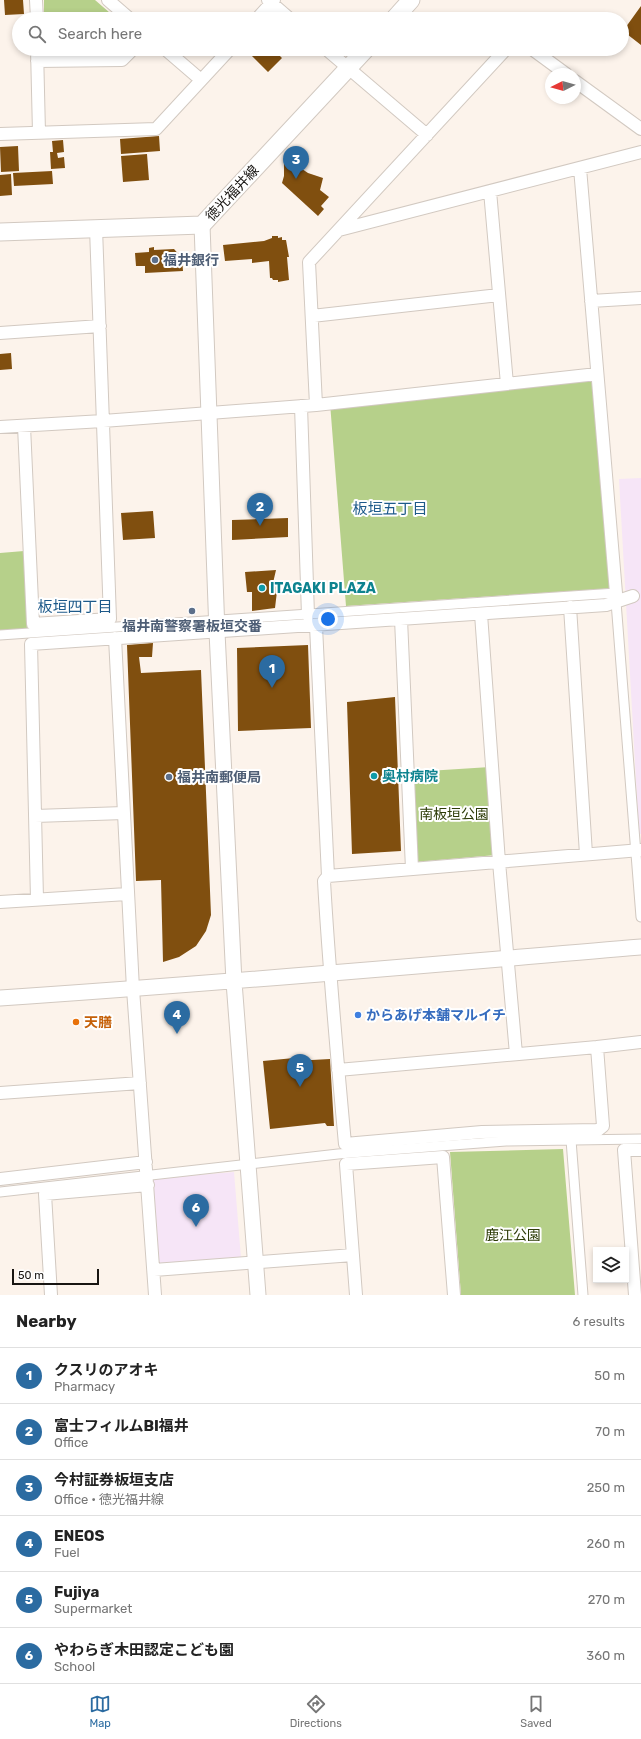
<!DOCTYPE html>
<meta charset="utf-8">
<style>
:root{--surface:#fff;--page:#f2f2f2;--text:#222;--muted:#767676;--line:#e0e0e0;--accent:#2b6ba1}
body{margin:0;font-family:Rubik,"Noto Sans JP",sans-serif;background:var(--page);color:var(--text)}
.controls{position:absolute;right:12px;bottom:12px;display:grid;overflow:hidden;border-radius:0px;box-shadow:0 2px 6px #0003}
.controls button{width:36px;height:36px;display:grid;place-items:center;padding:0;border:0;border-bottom:1px solid var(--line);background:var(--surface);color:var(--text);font:20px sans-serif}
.compass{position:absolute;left:545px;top:68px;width:36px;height:36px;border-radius:50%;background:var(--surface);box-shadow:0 2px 6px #0003;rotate:265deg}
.scale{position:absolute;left:12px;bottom:10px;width:87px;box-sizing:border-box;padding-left:4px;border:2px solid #181512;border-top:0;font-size:11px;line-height:14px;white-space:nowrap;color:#181512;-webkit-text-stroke:3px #fff;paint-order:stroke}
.you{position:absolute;left:328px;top:619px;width:14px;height:14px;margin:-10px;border:3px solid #fff;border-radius:50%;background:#1a73e8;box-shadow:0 0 0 6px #1a73e833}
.badge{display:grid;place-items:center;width:26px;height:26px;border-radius:50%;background:var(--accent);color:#fff;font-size:13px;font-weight:700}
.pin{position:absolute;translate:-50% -33px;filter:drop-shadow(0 1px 2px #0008)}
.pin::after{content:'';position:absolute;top:21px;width:14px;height:12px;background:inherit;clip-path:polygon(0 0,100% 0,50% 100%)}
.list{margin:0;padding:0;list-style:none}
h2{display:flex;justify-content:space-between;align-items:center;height:52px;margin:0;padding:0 16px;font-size:17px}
h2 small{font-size:13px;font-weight:400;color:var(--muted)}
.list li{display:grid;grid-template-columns:26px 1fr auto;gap:12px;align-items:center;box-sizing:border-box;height:56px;padding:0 16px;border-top:1px solid var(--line)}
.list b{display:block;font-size:15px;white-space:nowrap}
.list p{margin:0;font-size:13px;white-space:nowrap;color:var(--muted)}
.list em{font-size:13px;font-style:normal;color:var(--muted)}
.icon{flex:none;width:22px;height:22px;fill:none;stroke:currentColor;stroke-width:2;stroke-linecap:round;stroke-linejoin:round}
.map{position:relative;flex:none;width:641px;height:1295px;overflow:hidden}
.search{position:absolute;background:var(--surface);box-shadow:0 2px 6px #0003;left:12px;right:12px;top:12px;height:44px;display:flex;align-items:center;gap:10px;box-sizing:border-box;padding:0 14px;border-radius:22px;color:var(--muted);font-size:15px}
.sheet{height:388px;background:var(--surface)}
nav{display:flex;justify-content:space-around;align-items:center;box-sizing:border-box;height:56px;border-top:1px solid var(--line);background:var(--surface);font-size:11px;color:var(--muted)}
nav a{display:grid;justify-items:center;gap:2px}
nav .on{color:var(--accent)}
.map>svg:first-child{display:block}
.education{fill:#f6e5f7}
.green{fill:#b6d08a}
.building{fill:#804f0f}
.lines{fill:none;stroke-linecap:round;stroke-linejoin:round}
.pedestrian-casing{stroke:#d2c9c1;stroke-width:11}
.minor-casing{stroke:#d2c9c1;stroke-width:14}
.tertiary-casing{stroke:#d2c9c1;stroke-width:17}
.secondary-casing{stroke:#d2c9c1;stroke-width:19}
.pedestrian{stroke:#fff;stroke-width:9}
.minor{stroke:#fff;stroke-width:12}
.tertiary{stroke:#fff;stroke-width:15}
.secondary{stroke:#fff;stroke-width:17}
.service-dot{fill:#5c6f8a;stroke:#fff;stroke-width:1.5}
.culture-dot{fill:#0f9aa8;stroke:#fff;stroke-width:1.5}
.shop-dot{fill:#3f7fe0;stroke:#fff;stroke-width:1.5}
.food-dot{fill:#e8710a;stroke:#fff;stroke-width:1.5}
.labels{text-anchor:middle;stroke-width:4;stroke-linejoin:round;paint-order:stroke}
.street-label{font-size:14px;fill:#181512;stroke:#fff}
.service-label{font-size:14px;font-weight:bold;fill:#4e5e75;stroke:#fff;text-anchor:start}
.culture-label{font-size:14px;font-weight:bold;fill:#0d838f;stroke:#fff;text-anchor:start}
.park-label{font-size:14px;fill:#2d3c07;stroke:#fff}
.shop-label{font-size:14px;font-weight:bold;fill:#366cbe;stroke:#fff;text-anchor:start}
.food-label{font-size:14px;font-weight:bold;fill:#c56008;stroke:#fff;text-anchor:start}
.neighbourhood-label{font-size:15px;fill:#1e5a8a;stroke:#fff}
</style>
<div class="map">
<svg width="641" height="1295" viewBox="0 0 641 1295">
<rect width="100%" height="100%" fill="#fcf3eb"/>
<path class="education" d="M 641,478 L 641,834 L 639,834 L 619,479 Z
M 234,1172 L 241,1258 L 157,1265 L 150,1179 Z"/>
<path class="green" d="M 44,0 L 95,0 L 117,19 L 44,19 Z
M 44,49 L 127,49 L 121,55 L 44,56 Z
M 597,374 L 616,588 L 346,606 L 330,403 Z
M 24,551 L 27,630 L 0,632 L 0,553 Z
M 490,767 L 496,855 L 416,862 L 412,772 Z
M 563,1149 L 575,1295 L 461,1295 L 450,1152 Z"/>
<path class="building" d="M 4,0 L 23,0 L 24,14 L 5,15 Z
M 641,6 L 641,45 L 623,31 Z
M 249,49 L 273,49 L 282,58 L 268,72 L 247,51 Z
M 159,136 L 160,151 L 121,154 L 120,139 Z
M 63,140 L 64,152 L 57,153 L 58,158 L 64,157 L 65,168 L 51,169 L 50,152 L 53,152 L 52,141 Z
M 18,146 L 19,171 L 1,172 L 0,147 Z
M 147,154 L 149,180 L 123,182 L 121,156 Z
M 284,157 L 308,173 L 323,178 L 320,190 L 329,197 L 321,206 L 324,209 L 318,216 L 282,183 L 284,176 Z
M 52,171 L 53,184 L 14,186 L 13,173 Z
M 11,174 L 12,195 L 0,196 L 0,175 Z
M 272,236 L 278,236 L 278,238 L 282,237 L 282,240 L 286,240 L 289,257 L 287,257 L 289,280 L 278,282 L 278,280 L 273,280 L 272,278 L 270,278 L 269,261 L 252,263 L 252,259 L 225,261 L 223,245 L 264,241 L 272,238 Z
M 154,247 L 154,250 L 174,249 L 182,258 L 183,271 L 145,273 L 145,266 L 136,266 L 135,253 L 149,252 L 149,248 Z
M 11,353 L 12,369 L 0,370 L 0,354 Z
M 153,511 L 155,538 L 123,540 L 121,513 Z
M 288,518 L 288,537 L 232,540 L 232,520 Z
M 276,570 L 273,583 L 278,583 L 275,608 L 252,611 L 252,592 L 247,592 L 245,572 Z
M 153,643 L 152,657 L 139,657 L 141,673 L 201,670 L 211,915 L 206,931 L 196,946 L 179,957 L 163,962 L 161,880 L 136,881 L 127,645 Z
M 308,645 L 311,728 L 238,731 L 237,648 Z
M 395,697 L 401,851 L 352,854 L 347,702 Z
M 294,1058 L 294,1061 L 330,1059 L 334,1126 L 327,1126 L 325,1123 L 270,1129 L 263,1061 Z"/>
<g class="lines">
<defs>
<path id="pedestrian" d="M 616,602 L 641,917
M 0,635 L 616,593
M 571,1140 L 583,1295
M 0,1192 L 338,1154 L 453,1145 L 506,1141 L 641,1139"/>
<path id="minor" d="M 36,0 L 37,19
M 108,0 L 130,19
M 268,0 L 290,19
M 257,19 L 274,0
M 37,49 L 39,133
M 165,49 L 201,80
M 326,49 L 427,135
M 532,49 L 566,74
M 37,61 L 122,60 L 133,49
M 575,81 L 641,129
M 0,134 L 156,129 L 230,49
M 580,168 L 616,593 L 616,602
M 490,191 L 507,384
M 339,230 L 641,152
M 591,301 L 641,298
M 312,316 L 499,295
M 0,333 L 100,326
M 316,405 L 309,262 L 506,49
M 301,406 L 308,615
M 24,426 L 33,624 L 110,619 L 96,228
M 0,427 L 103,421 L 316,405 L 597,374
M 570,607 L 586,854
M 481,614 L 499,862 L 516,1054
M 401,619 L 412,869
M 316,626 L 328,876 L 641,850
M 115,638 L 133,989 L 155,1295
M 35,816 L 124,813
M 328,876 L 324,881 C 329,969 337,1057 345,1144 L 482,1132 L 598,1130 L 603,1126 L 597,1047 L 338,1070
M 37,899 L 31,644 L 606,605 L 633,596
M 0,902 L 127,894
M 597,1047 L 641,1042
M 0,1093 L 140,1083
M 0,1179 L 146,1162
M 154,1270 L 353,1255
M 51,1295 L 45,1194 L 148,1185
M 356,1295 L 346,1164 L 443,1157 L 454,1295
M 635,1295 L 624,1150 L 641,1150"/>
<path id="tertiary" d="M 202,225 L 217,632 L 234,982 L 258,1295
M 0,998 C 214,984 427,965 641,947"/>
<path id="secondary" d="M 394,19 L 411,0
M 0,232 L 202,225 L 366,49"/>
</defs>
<use href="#pedestrian" class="pedestrian-casing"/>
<use href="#minor" class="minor-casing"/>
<use href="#tertiary" class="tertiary-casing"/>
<use href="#secondary" class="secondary-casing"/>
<use href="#pedestrian" class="pedestrian"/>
<use href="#minor" class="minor"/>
<use href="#tertiary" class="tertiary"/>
<use href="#secondary" class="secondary"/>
</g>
<g class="service-dot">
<circle cx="155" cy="260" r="4"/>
<circle cx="192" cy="611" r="4"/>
<circle cx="169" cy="777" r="4"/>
</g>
<g class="culture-dot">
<circle cx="262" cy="588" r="4"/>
<circle cx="374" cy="776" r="4"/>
</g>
<circle class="shop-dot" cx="358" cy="1015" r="4"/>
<circle class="food-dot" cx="76" cy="1022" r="4"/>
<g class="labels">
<g class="street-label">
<text transform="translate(232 193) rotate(-47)" y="5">徳光福井線</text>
</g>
<g class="service-label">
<text x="163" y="265">福井銀行</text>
<text x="192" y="631" text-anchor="middle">福井南警察署板垣交番</text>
<text x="177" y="782">福井南郵便局</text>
</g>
<g class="culture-label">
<text x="270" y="593">ITAGAKI PLAZA</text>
<text x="382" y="781">奥村病院</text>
</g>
<g class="park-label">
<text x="454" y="819">南板垣公園</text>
<text x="513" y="1240">鹿江公園</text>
</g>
<g class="shop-label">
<text x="366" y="1020">からあげ本舗マルイチ</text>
</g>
<g class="food-label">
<text x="84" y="1027">天膳</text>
</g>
<g class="neighbourhood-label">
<text x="390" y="514">板垣五丁目</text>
<text x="75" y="612">板垣四丁目</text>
</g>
</g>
</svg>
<div class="controls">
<button><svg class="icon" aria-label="layers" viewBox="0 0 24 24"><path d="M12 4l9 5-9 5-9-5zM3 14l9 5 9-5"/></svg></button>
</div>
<svg class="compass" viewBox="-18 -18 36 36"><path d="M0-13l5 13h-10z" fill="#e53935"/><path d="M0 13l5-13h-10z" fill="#767676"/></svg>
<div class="scale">50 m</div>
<div class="you"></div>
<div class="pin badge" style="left:272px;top:688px">1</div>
<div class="pin badge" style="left:260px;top:526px">2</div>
<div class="pin badge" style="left:296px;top:179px">3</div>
<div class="pin badge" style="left:177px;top:1034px">4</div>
<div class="pin badge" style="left:300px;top:1087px">5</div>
<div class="pin badge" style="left:196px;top:1227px">6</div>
<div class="search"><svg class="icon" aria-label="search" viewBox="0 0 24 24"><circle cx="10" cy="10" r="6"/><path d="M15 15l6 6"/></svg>Search here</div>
</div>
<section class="sheet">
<h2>Nearby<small>6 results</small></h2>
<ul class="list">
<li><span class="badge">1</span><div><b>クスリのアオキ</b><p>Pharmacy</p></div><em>50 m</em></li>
<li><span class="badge">2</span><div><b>富士フィルムBI福井</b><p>Office</p></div><em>70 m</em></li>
<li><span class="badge">3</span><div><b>今村証券板垣支店</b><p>Office · 徳光福井線</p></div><em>250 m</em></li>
<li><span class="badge">4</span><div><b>ENEOS</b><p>Fuel</p></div><em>260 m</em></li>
<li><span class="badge">5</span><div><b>Fujiya</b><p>Supermarket</p></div><em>270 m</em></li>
<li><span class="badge">6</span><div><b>やわらぎ木田認定こども園</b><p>School</p></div><em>360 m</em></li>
</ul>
</section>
<nav>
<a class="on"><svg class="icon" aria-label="map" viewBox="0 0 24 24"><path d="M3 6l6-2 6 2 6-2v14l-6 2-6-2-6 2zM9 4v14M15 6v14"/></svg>Map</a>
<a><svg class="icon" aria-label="directions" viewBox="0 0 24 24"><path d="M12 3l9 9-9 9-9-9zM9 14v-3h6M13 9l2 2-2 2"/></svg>Directions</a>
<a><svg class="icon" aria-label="saved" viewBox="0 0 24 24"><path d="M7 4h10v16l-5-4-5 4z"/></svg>Saved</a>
</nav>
